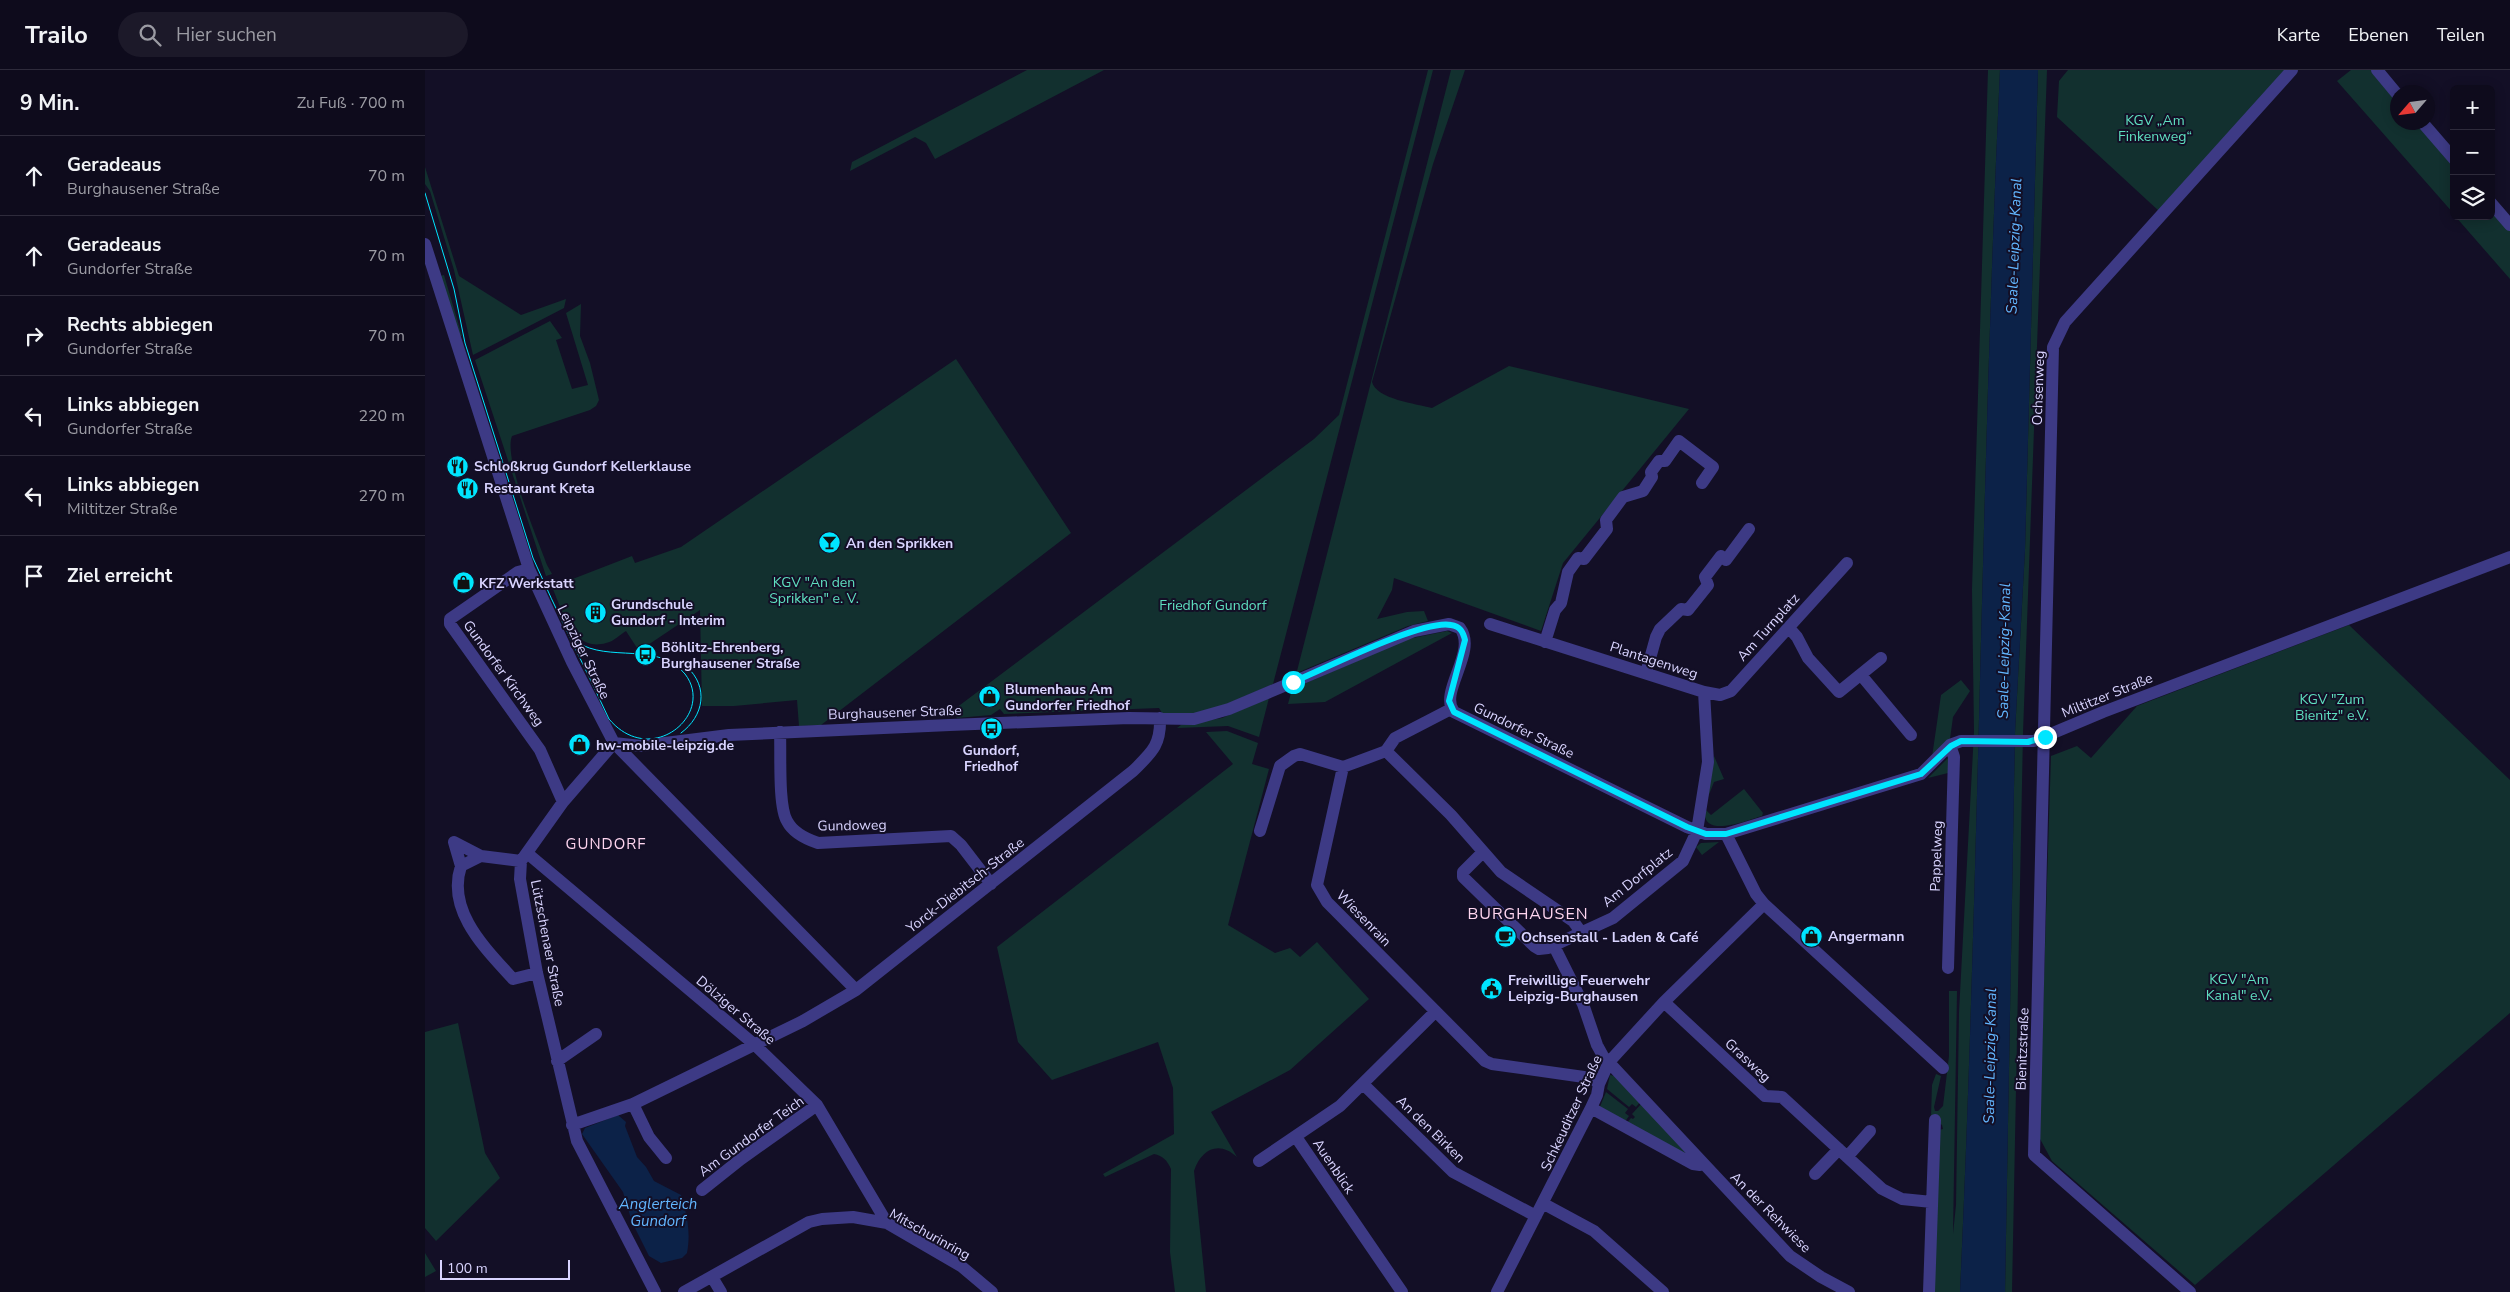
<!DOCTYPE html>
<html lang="de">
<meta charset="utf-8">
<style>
:root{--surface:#0e0b1c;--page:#1c1929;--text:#f1f3f6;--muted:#9b9ba3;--line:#2e2b3b}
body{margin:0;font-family:"Nunito Sans",sans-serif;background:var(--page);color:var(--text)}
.controls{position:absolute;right:15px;top:15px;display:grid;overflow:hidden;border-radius:8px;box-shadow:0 2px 12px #0003}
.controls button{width:45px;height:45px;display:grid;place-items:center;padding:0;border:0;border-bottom:1px solid var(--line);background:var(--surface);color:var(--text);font:25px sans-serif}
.compass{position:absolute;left:1965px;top:15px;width:45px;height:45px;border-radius:50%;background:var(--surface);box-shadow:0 2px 12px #0003;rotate:242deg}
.scale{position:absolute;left:15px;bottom:12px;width:130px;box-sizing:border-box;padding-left:5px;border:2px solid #d9d4ff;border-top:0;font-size:14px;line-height:18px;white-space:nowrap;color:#d9d4ff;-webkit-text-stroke:4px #130f26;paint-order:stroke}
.stop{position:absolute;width:15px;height:15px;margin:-11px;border:4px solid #00e5ff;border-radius:50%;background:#fff}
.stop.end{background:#00e5ff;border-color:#fff;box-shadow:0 1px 5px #0008}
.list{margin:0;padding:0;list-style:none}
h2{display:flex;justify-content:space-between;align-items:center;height:65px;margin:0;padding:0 20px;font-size:21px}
h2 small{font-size:16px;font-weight:400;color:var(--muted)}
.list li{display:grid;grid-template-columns:32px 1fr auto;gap:15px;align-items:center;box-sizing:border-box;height:80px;padding:0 20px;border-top:1px solid var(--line)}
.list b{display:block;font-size:19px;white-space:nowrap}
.list p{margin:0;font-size:16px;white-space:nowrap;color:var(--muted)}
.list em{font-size:16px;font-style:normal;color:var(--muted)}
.icon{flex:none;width:28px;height:28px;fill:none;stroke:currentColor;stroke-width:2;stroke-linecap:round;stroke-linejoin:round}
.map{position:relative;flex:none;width:2085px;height:1222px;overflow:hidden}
header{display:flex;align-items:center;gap:30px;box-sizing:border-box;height:70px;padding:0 25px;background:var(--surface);border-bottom:1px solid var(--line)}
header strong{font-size:24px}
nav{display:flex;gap:28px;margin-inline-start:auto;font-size:18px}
.search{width:350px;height:45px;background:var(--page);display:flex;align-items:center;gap:12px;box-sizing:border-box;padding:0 18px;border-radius:28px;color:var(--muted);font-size:19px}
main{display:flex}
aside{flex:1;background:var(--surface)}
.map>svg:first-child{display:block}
.green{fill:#12302f}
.water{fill:#0c2248}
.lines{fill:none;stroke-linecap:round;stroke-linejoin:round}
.minor{stroke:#3d3a85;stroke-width:12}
.tram{stroke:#00e5ff;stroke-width:1}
.route{stroke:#00e5ff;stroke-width:6}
.labels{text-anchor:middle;stroke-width:4;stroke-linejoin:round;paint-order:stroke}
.park-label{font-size:14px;fill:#5fe0c0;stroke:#130f26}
.street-label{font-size:14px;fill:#d9d4ff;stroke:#130f26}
.poi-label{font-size:14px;font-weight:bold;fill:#d9d4ff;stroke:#130f26;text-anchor:start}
.water-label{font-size:15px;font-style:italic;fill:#62b6ff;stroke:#130f26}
.neighbourhood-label{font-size:15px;letter-spacing:1px;fill:#ffd6f0;stroke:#130f26}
.quarter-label{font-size:16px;letter-spacing:1px;fill:#ffd6f0;stroke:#130f26}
</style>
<header>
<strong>Trailo</strong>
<div class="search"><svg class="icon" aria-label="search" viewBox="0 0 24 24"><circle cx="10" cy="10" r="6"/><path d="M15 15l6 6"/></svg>Hier suchen</div>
<nav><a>Karte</a><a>Ebenen</a><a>Teilen</a></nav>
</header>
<main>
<aside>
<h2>9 Min.<small>Zu Fuß · 700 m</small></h2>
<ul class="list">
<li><svg class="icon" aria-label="ahead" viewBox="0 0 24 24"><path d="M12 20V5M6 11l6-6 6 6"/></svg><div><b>Geradeaus</b><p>Burghausener Straße</p></div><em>70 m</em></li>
<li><svg class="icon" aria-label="ahead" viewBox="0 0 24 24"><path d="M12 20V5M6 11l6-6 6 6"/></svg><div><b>Geradeaus</b><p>Gundorfer Straße</p></div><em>70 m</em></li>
<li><svg class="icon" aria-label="right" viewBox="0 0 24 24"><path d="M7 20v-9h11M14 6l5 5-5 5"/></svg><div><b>Rechts abbiegen</b><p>Gundorfer Straße</p></div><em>70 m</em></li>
<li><svg class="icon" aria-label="left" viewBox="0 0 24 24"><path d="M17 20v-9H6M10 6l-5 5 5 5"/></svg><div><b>Links abbiegen</b><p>Gundorfer Straße</p></div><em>220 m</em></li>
<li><svg class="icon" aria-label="left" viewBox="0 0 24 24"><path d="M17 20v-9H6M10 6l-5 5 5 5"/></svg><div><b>Links abbiegen</b><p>Miltitzer Straße</p></div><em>270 m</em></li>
<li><svg class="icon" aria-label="arrive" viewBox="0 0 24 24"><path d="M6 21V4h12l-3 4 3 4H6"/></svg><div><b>Ziel erreicht</b></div></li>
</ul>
</aside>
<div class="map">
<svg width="2085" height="1222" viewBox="0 0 2085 1222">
<rect width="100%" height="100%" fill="#130f26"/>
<path class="green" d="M 602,0 L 679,0 L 510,89 L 501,73 L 490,67 L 425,101 L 427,92 Z
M 1003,0 L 1008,0 L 848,614 L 795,637 L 767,644 L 737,643 L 734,638 L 579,644 L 575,639 L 566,645 L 532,648 L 527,641 L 889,369 L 914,345 Z
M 1026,0 L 1040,0 L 1008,94 L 947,312 C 951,329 992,334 1007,338 L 1084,296 L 1264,339 L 1138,493 L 1116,561 L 969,508 L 967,520 L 952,549 L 982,542 L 999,541 L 1003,551 L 983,556 L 874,602 L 872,601 Z
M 1563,0 L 1575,0 C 1556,407 1554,815 1535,1222 L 1507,1222 L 1514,1060 L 1518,1059 L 1517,1055 L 1506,1047 L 1507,1015 L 1511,1004 L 1516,1006 L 1509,1037 L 1510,1041 L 1513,1041 L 1518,1036 L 1524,986 L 1524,921 L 1532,921 L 1528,1164 L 1531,1135 L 1534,942 L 1549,662 L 1547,520 Z
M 1613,0 L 1622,0 L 1598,663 L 1587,1222 L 1580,1222 L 1590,662 L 1600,480 Z
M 1643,0 L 1860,0 L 1735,142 L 1632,47 L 1634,11 Z
M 1926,0 L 1949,0 L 1972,28 L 1972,52 L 1994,53 L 2029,93 L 2029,144 L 1912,11 Z
M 0,97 L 34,206 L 96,245 L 141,229 L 139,238 L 48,285 L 29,200 L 5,121 L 0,114 Z
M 2066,137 L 2085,159 L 2085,209 L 2030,146 L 2066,146 Z
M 19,205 L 37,266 L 35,266 L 15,206 Z
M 156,234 L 155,266 L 165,293 L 174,330 L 171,336 L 165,340 L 87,366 C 78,388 113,470 122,495 L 127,504 L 121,506 L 50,290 L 125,251 L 137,268 L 131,270 L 147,319 L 163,315 L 141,243 Z
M 531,289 L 646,463 L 396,655 L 374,656 L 372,630 L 309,636 L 277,636 L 275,540 L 214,581 L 201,561 C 196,564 188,572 181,573 C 147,583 137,539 127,517 L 207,486 L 210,493 L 256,477 Z
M 1924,555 L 2085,710 L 2085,943 L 1770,1215 L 1627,1091 L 1614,1067 L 1626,686 L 1652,676 L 1666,688 L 1712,636 Z
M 1022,561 L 1027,563 L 900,632 L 863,634 L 867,619 L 983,569 Z
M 1536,610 L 1545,621 L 1528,647 L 1525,669 L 1507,687 L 1516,625 Z
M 844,628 L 834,667 L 803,656 L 752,658 L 756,655 L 797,648 Z
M 802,661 L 833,673 L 827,694 L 844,699 L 803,855 L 850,883 L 865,878 L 875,887 L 892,872 L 944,929 L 865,1000 L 786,1042 L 812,1087 C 794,1070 776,1079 769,1101 L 781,1222 L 750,1222 L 745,1182 L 746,1099 C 742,1090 738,1086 729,1084 L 680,1107 L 678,1104 L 749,1064 L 748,1018 L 733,972 L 627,1010 L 593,972 L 572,877 L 808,694 L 781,662 Z
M 1289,686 L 1299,709 L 1289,712 L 1283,727 Z
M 1525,686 L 1527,702 L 1503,708 Z
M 1319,719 L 1338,743 L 1337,746 C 1323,750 1275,770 1280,739 L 1286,745 Z
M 1294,772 L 1277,785 L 1271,777 L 1276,773 Z
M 33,953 L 60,1083 L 75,1108 L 11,1171 L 0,1158 L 0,962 Z
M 1185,1005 L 1194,1007 L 1216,1031 L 1211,1037 L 1207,1034 L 1204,1037 L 1182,1019 Z
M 1181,1022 L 1203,1039 L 1200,1043 L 1204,1046 L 1199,1053 L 1174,1039 Z
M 1217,1033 L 1261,1083 L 1259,1085 L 1201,1054 L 1206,1048 L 1208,1049 L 1210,1047 L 1207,1044 Z
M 0,1183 L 11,1201 L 0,1207 Z"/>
<path class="water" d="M 1575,0 L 1613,0 L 1600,480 L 1590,662 L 1580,1222 L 1535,1222 C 1554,815 1556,407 1575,0 Z
M 193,1045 L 201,1052 L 200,1056 L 212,1087 L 221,1097 L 229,1111 L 256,1125 C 262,1145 266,1162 262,1183 L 257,1188 L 236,1193 L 224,1186 L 207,1152 L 198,1122 L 157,1064 L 160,1058 Z"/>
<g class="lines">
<path class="minor" d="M 1952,0 L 1972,24
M 1997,52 L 2029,89
M 2066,133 L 2085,155
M 0,174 L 104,499 L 147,592 L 189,673 L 431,920
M 104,499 L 93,502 L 25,549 L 25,554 L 115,680 L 138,732
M 1364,558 L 1372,567 L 1383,588 L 1414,622 L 1456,588
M 1120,572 L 1130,540 L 1136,533 L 1143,502 L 1153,488 L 1159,489 L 1182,459 L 1181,450 L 1198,427 L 1218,421 L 1227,407 L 1226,402 L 1234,391 L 1240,391 L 1254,371 L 1288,397 L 1277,413
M 1221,603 L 1231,567 L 1235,559 L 1256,539 L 1263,540 L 1283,515 L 1280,507 L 1296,486 L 1301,490 L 1324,459
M 1436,605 L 1486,665
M 1279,622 L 1295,625 L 1306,621 L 1422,493
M 1026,639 L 970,668 L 961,681 L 918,697 L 892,815 L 902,832 L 1060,991 L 1067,994 L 1159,1007 L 1168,1009 L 1174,1014
M 355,662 C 356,683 353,736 362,751 C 368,763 381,769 393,773 L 526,766 L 536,775 L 566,814
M 189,673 L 216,676 L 304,665 L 525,655 L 704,648 L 769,649 L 804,639 L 989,561 L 1024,554 L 1035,558 C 1053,582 1013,622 1029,642 L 1262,757 L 1281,764 L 1301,764 L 1496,704 L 1525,675 L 1536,671 L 1609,671 L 1678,642 L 2085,487
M 189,673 L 138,732 L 96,791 L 95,809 L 112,903 L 152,1071 L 230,1222
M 961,681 L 1026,745 L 1076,802 L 1148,851 L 1156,862
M 835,761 L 855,696 L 869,686 L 875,684 L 918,697
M 1301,764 L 1331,824 L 1339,834 L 1518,998
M 1058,782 L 1038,802 L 1038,807 L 1109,876 L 1114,879 L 1123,878 L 1188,848 L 1258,791 L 1272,761 L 1283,692 L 1279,622 L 1065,554
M 102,783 L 330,975 L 392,1035 L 462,1153
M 56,786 L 36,796 L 29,772 L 56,786 L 96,791
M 36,796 C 21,841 61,879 88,909 L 112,903
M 1129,876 L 1158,934 L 1172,975 L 1178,986 L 1365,1186 L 1396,1207 L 1424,1222
M 1523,898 L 1529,687 L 1525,675
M 1239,932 L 1340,1026 L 1357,1027 L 1457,1119 L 1477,1129 L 1507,1132
M 132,991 L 171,964
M 938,1014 L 1028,1102 L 1111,1146
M 208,1034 L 224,1067 L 241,1088
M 1166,1038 L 1268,1094 L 1275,1095 L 1278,1093
M 147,1055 L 208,1034 L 378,951 L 431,920 L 708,701 C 726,683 736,676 735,648
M 871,1067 L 977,1222
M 1422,1087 L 1445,1061
M 834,1091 L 915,1036 L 1010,942
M 1390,1104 L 1414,1079
M 277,1120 L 316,1089 L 392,1035
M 1119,1134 L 1169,1161 L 1238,1222
M 287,1207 L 296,1222
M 259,1222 L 384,1152 L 397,1149 L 428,1147 L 462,1153 L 536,1196 L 567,1222
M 1072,1222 L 1166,1038 L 1172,1025 L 1174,1014 L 1184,992 L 1239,932 L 1339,834
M 1504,1222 L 1510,1050
M 1765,1222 L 1609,1085 L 1628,277 L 1640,252 L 1867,0"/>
<path class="tram" d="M 0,123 L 29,219 L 40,273 L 108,488 C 132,543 159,595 184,649 C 226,699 291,644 260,604 C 234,571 183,593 152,572 C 149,569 145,564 142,561
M 256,663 C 279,646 284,617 262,597"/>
</g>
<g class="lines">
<path class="route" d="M 868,612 C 899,599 998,549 1026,555 C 1035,556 1038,562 1040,570 L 1024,631 L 1029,642 L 1262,757 L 1281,764 L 1301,764 L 1496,704 L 1526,676 L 1536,671 L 1603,672 L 1620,667"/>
</g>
<defs>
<symbol id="restaurant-disc" viewBox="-11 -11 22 22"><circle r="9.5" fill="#00e5ff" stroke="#130f26"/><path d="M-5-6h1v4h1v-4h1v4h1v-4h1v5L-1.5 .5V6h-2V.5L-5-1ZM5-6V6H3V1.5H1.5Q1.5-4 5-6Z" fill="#111"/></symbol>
<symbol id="bar-disc" viewBox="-11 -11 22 22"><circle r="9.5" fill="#00e5ff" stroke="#130f26"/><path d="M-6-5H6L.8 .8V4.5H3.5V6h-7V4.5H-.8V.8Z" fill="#111"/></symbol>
<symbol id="shop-disc" viewBox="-11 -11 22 22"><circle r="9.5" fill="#00e5ff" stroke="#130f26"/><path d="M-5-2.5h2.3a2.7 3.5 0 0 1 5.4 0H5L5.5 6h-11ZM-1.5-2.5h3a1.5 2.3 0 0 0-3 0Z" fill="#111"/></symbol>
<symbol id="building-disc" viewBox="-11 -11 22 22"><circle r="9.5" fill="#00e5ff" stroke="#130f26"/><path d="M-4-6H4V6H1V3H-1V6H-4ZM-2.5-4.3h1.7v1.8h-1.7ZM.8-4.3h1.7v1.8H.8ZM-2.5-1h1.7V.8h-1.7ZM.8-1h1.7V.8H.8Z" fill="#111"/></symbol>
<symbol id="bus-disc" viewBox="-11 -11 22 22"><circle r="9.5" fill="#00e5ff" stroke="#130f26"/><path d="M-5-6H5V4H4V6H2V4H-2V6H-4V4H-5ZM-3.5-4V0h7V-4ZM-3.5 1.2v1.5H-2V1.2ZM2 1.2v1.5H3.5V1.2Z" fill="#111"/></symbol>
<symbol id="cafe-disc" viewBox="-11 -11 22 22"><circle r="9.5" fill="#00e5ff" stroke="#130f26"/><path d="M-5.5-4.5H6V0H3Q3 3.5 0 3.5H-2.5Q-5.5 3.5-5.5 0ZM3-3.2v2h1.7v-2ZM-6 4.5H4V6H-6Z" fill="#111"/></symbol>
<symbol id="civic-disc" viewBox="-11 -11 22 22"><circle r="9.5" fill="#00e5ff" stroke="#130f26"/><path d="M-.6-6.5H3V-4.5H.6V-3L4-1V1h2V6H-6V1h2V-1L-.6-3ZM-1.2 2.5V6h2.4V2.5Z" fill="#111"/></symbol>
</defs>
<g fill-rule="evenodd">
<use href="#restaurant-disc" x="20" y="384" width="25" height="25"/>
<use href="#restaurant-disc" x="30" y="406" width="25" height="25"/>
<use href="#bar-disc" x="392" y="460" width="25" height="25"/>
<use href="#shop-disc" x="26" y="500" width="25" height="25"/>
<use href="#building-disc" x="158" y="530" width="25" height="25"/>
<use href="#bus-disc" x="208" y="572" width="25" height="25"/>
<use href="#shop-disc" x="552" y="614" width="25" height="25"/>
<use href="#bus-disc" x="554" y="646" width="25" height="25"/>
<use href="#shop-disc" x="142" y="662" width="25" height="25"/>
<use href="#shop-disc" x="1374" y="854" width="25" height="25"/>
<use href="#cafe-disc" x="1068" y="854" width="25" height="25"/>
<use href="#civic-disc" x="1054" y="906" width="25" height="25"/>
</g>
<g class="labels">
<g class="park-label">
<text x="1730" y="55">KGV „Am<tspan x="1730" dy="16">Finkenweg“</tspan></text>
<text x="389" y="517">KGV "An den<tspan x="389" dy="16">Sprikken" e. V.</tspan></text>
<text x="788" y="540">Friedhof Gundorf</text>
<text x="1907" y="634">KGV "Zum<tspan x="1907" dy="16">Bienitz" e.V.</tspan></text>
<text x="1814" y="914">KGV "Am<tspan x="1814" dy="16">Kanal" e.V.</tspan></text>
</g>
<g class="street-label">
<text transform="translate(1613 318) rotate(-88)" y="5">Ochsenweg</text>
<text transform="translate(1343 557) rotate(-48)" y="5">Am Turnplatz</text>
<text transform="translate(159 582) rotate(64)" y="5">Leipziger Straße</text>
<text transform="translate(1229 590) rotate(18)" y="5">Plantagenweg</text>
<text transform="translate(79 603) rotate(54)" y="5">Gundorfer Kirchweg</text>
<text transform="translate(1682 625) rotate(-22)" y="5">Miltitzer Straße</text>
<text transform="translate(470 642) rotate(-2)" y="5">Burghausener Straße</text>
<text transform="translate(1099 660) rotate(26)" y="5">Gundorfer Straße</text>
<text transform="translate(427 755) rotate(-1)" y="5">Gundoweg</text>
<text transform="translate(1511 786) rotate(-88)" y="5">Pappelweg</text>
<text transform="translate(1212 807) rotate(-39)" y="5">Am Dorfplatz</text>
<text transform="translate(540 815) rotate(-38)" y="5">Yorck-Diebitsch-Straße</text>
<text transform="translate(939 848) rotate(46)" y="5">Wiesenrain</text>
<text transform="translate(123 873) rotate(79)" y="5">Lützschenaer Straße</text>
<text transform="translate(311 940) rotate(40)" y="5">Dölziger Straße</text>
<text transform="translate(1597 979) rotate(-88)" y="5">Bienitzstraße</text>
<text transform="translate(1323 990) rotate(43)" y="5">Grasweg</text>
<text transform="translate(1146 1043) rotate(-65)" y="5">Schkeuditzer Straße</text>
<text transform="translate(1006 1059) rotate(44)" y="5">An den Birken</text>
<text transform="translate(326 1066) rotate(-36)" y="5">Am Gundorfer Teich</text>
<text transform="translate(909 1096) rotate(56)" y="5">Auenblick</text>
<text transform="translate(1346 1142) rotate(45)" y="5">An der Rehwiese</text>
<text transform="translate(505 1164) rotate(29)" y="5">Mitschurinring</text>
</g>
<g class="poi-label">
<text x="49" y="401">Schloßkrug Gundorf Kellerklause</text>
<text x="59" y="423">Restaurant Kreta</text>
<text x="421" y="478">An den Sprikken</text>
<text x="54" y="518">KFZ Werkstatt</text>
<text x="186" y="539">Grundschule<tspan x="186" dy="16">Gundorf - Interim</tspan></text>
<text x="236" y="582">Böhlitz-Ehrenberg,<tspan x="236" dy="16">Burghausener Straße</tspan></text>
<text x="580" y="624">Blumenhaus Am<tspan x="580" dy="16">Gundorfer Friedhof</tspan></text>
<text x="171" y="680">hw-mobile-leipzig.de</text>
<text x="566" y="685" text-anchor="middle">Gundorf,<tspan x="566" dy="16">Friedhof</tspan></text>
<text x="1403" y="871">Angermann</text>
<text x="1096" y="872">Ochsenstall - Laden &amp; Café</text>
<text x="1083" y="915">Freiwillige Feuerwehr<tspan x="1083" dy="16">Leipzig-Burghausen</tspan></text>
</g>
<g class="water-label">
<text transform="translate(1589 176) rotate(-88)" y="5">Saale-Leipzig-Kanal</text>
<text transform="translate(1579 581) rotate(-89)" y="5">Saale-Leipzig-Kanal</text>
<text transform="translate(1565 986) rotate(-89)" y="5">Saale-Leipzig-Kanal</text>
<text x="233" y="1139">Anglerteich<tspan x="233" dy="17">Gundorf</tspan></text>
</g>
<g class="neighbourhood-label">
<text x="181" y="779">GUNDORF</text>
</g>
<g class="quarter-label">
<text x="1103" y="849">BURGHAUSEN</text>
</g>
</g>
</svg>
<div class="controls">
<button>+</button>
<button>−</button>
<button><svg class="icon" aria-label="layers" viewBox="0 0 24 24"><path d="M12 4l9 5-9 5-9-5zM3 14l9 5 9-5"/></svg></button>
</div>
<svg class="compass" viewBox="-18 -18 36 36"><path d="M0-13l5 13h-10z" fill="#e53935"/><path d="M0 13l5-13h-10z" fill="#9b9ba3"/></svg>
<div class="scale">100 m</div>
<div class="stop" style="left:868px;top:612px"></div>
<div class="stop end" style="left:1620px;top:667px"></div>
</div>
</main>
